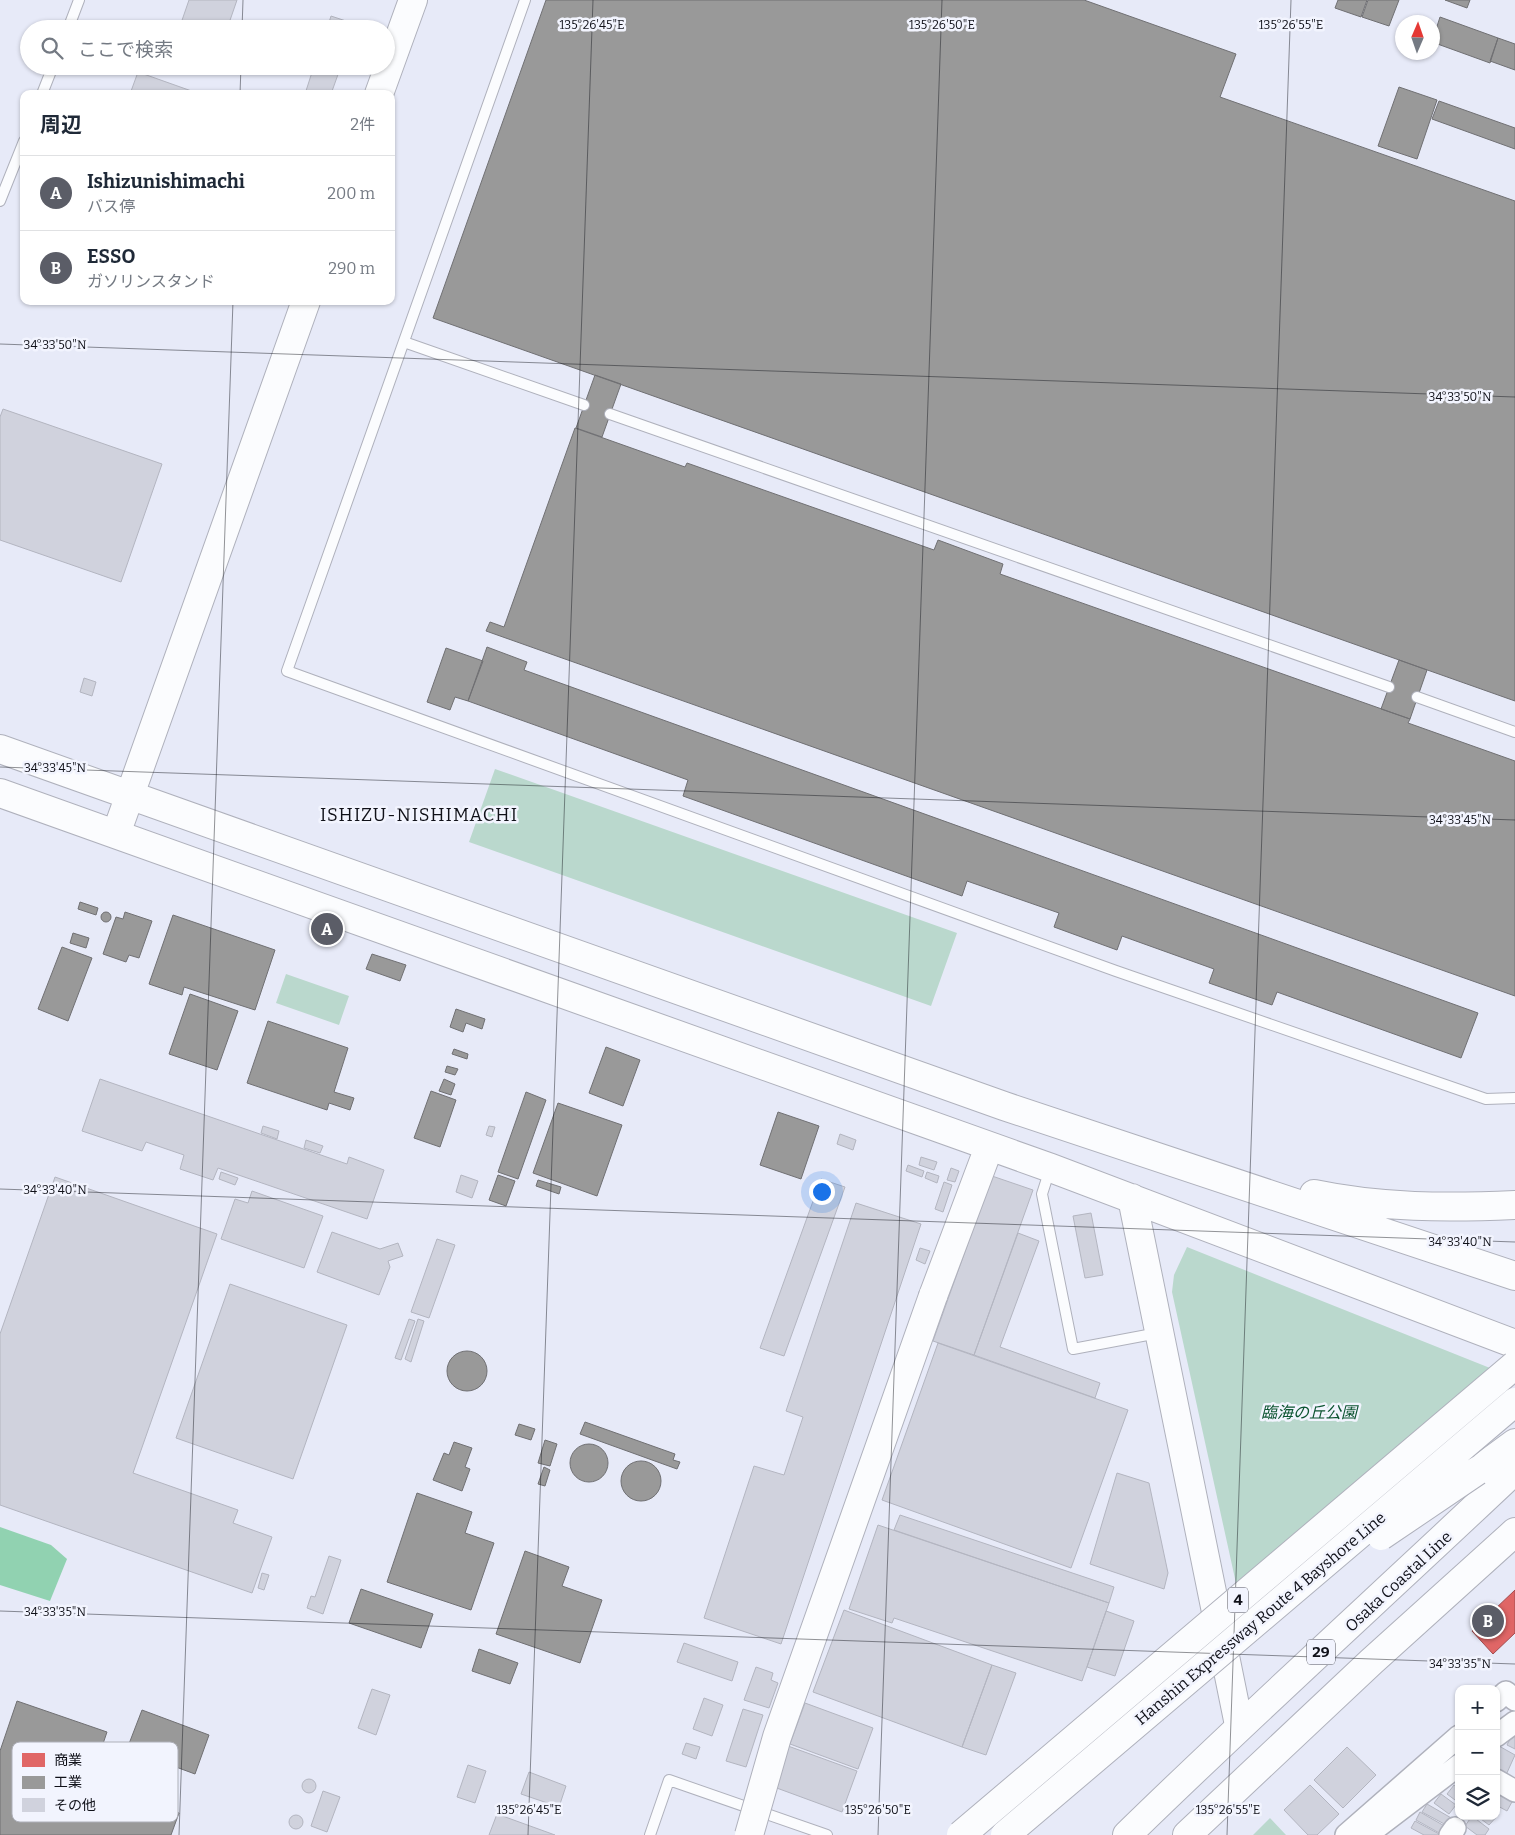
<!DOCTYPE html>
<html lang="ja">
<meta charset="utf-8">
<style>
:root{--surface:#fff;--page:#f6f6f7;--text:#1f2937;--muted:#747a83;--line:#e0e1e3;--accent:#5b5d67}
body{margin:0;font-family:Bitter,"Noto Sans JP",serif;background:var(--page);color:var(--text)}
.controls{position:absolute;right:15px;bottom:15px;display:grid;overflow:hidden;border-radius:10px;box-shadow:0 1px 4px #0004}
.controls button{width:45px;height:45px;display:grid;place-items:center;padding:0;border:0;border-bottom:1px solid var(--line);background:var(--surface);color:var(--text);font:25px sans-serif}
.compass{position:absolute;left:1395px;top:15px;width:45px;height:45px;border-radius:50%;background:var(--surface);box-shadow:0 1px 4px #0004;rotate:2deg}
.you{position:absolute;left:821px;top:1191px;width:18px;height:18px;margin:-12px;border:4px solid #fff;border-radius:50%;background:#1a73e8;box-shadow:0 0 0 8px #1a73e833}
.badge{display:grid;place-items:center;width:32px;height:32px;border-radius:50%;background:var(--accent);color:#fff;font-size:16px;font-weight:700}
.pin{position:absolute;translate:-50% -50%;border:2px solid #fff;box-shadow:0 1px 5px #0006}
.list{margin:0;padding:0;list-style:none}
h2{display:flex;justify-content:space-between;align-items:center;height:65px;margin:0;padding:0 20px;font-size:21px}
h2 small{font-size:16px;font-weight:400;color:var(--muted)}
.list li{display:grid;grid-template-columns:32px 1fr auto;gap:15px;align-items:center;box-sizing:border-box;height:75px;padding:0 20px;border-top:1px solid var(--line)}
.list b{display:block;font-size:19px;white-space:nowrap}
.list p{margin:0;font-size:16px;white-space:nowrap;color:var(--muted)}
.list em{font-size:16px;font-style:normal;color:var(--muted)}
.icon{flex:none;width:28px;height:28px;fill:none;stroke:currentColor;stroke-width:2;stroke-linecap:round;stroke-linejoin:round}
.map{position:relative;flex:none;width:1515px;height:1835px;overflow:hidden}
.search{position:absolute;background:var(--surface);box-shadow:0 1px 4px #0004;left:20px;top:20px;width:375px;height:55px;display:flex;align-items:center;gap:12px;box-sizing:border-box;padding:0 18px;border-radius:28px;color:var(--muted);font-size:19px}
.panel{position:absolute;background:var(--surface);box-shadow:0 1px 4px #0004;left:20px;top:90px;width:375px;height:215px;border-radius:10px}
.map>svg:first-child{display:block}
.green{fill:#bad8cd}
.water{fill:#91d2b1}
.shops{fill:#e06666;stroke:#a24c4f}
.industry{fill:#999;stroke:#707073}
.building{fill:#d0d2dd;stroke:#b3b5c0}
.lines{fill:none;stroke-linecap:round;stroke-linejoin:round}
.lane-casing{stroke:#afb1bc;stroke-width:12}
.street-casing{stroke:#afb1bc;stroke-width:24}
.secondary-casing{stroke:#afb1bc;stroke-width:30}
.primary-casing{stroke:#afb1bc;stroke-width:30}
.highway-casing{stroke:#afb1bc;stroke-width:30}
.lane{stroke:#fbfcfe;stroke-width:10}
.street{stroke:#fbfcfe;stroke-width:21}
.secondary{stroke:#fbfcfe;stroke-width:28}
.primary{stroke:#fbfcfe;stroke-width:28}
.highway{stroke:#fbfcfe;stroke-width:28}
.highway-bridge-casing{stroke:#afb1bc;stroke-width:30;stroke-linecap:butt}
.highway-bridge{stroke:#fbfcfe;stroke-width:28}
.ticks{fill:none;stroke:#101119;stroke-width:1;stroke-opacity:0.45}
.labels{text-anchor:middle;stroke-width:5;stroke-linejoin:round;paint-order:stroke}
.shield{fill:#f2f4fe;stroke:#54555e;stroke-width:1}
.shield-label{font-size:15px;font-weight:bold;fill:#101119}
.park-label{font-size:16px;font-style:italic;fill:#0c5431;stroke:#f2f4fe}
.street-label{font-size:16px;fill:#101119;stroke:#f2f4fe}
.neighbourhood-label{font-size:18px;letter-spacing:1px;fill:#101119;stroke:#f2f4fe}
.key{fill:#f2f4fe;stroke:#aeb0b9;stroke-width:1}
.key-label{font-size:14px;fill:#101119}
.ticks-label{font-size:12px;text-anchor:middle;fill:#101119;stroke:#f2f4fe;stroke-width:5;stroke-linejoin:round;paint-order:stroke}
</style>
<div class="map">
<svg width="1515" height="1835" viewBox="0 0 1515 1835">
<rect width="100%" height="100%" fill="#e7eaf8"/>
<path class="green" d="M 495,769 L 957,933 L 931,1006 L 469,842 Z
M 286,974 L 349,996 L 339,1025 L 276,1003 Z
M 1187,1247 L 1490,1368 L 1241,1606 L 1172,1292 L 1174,1275 Z
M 1270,1818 L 1286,1835 L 1253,1835 Z"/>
<path class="water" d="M 0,1527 L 51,1545 L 67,1559 L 50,1601 L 0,1585 Z"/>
<path class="shops" d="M 1515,1590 L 1515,1633 L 1493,1654 L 1472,1631 Z"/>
<path class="industry" d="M 546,0 L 1084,0 L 1236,54 L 1220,97 L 1515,201 L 1515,701 L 433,318 Z
M 1338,0 L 1367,0 L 1361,17 L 1335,8 Z
M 1368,0 L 1399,0 L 1389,26 L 1362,17 Z
M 1445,0 L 1470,0 L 1467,8 Z
M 1440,17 L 1498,38 L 1490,63 L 1432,42 Z
M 1498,38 L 1515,44 L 1515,70 L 1490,61 Z
M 1399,87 L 1437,100 L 1417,159 L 1378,146 Z
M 1439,101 L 1515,128 L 1515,149 L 1432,119 Z
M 595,375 L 621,384 L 602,437 L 576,428 Z
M 575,428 L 685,467 L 687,463 L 934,550 L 938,540 L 1003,564 L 1000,574 L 1410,719 L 1408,723 L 1515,761 L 1515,996 L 486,631 L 490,622 L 504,627 Z
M 487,647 L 527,662 L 524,670 L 1478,1013 L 1461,1058 L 1277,992 L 1272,1005 L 1209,983 L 1214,969 L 1122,936 L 1117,950 L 1054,927 L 1059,913 L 967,881 L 962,896 L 683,796 L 688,780 L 468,701 Z
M 446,648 L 483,661 L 468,701 L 455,697 L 450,710 L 427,702 Z
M 1399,660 L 1427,670 L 1410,719 L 1381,709 Z
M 80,902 L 98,908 L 96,915 L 78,909 Z
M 125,912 L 152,921 L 139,958 L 129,955 L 126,962 L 103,954 L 116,917 L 123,919 Z
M101 917a5 5 0 1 1 10 0a5 5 0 1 1-10 0Z
M 173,915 L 275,950 L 255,1010 L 184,987 L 182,995 L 149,984 Z
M 73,933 L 89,938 L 86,948 L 70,943 Z
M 62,947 L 92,958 L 68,1021 L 38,1009 Z
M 372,954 L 406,965 L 400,981 L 366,969 Z
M 190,994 L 238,1011 L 217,1070 L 169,1054 Z
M 456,1009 L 485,1019 L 482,1029 L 466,1023 L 463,1032 L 450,1027 Z
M 268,1021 L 348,1048 L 334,1092 L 354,1098 L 350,1110 L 329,1103 L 327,1110 L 247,1083 Z
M 606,1047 L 640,1060 L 623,1106 L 589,1093 Z
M 454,1049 L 468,1054 L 467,1059 L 452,1054 Z
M 447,1066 L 458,1069 L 455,1075 L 445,1072 Z
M 444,1079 L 455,1084 L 451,1095 L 439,1091 Z
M 431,1091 L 456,1100 L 440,1147 L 414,1138 Z
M 526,1092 L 546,1100 L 518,1179 L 498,1172 Z
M 558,1103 L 622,1125 L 597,1196 L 533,1173 Z
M 778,1112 L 819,1126 L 801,1179 L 760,1165 Z
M 498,1175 L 515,1181 L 506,1206 L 489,1200 Z
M 538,1180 L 561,1187 L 559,1194 L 536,1186 Z
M447 1371a20 20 0 1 1 40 0a20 20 0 1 1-40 0Z
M 585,1422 L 675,1454 L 673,1460 L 680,1462 L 677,1469 L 580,1434 Z
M 519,1424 L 535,1429 L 531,1440 L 515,1435 Z
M 545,1440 L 557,1444 L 550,1466 L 538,1463 Z
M 454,1442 L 472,1448 L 465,1467 L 470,1469 L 462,1491 L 433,1480 L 444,1453 L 449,1455 Z
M570 1463a19 19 0 1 1 38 0a19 19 0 1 1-38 0Z
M621 1481a20 20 0 1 1 40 0a20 20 0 1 1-40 0Z
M 544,1467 L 550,1470 L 545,1486 L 538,1484 Z
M 417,1493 L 472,1512 L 465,1533 L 494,1543 L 471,1610 L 387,1582 Z
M 525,1551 L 569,1567 L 562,1586 L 602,1600 L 580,1663 L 496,1634 Z
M 361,1589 L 433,1614 L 421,1648 L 349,1623 Z
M 479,1649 L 518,1663 L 510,1684 L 472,1671 Z
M 17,1701 L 107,1732 L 90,1782 L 179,1813 L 171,1835 L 0,1835 L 0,1751 Z
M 142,1710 L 209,1735 L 195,1774 L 127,1749 Z"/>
<path class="building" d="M 189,0 L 237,0 L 227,29 L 179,29 Z
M 331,16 L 355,24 L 353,29 L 327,29 Z
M 314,66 L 341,66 L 331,94 L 305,94 Z
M 138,72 L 200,94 L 130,94 Z
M 3,409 L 162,464 L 121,582 L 0,540 L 0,417 Z
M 84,678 L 96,682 L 92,696 L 80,692 Z
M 100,1079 L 347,1164 L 349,1157 L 384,1170 L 367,1219 L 218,1168 L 213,1180 L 180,1169 L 184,1155 L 146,1142 L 142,1151 L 82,1131 Z
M 263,1126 L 279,1131 L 277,1139 L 261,1133 Z
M 489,1126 L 495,1127 L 492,1137 L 486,1135 Z
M 840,1134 L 856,1140 L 853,1150 L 837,1144 Z
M 306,1140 L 323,1146 L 320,1153 L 304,1148 Z
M 921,1157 L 937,1162 L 934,1170 L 919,1165 Z
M 908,1165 L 924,1171 L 922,1177 L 906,1171 Z
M 951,1168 L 959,1171 L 955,1182 L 947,1180 Z
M 221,1172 L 238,1178 L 235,1185 L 219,1179 Z
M 927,1172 L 939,1176 L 937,1183 L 925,1178 Z
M 461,1175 L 478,1181 L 472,1198 L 456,1192 Z
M 992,1176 L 1033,1190 L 974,1355 L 933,1341 Z
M 55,1177 L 217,1234 L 133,1473 L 238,1510 L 233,1523 L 272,1537 L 252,1593 L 0,1505 L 0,1334 Z
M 821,1179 L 845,1187 L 784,1356 L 760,1348 Z
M 944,1182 L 952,1185 L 943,1212 L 935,1209 Z
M 252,1191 L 323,1216 L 304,1268 L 221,1239 L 235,1199 L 248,1203 Z
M 856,1203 L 921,1224 L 781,1644 L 704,1618 L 754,1466 L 784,1475 L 803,1417 L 786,1411 Z
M 1091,1213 L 1103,1275 L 1085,1278 L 1073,1216 Z
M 332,1232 L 380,1249 L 398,1243 L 403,1256 L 388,1261 L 390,1267 L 379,1295 L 317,1272 Z
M 1018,1233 L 1039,1241 L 1000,1347 L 1100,1383 L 1095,1398 L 974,1355 Z
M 437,1239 L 455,1245 L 429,1318 L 411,1312 Z
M 920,1248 L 930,1251 L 925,1264 L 916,1260 Z
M 230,1284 L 347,1325 L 293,1479 L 176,1438 Z
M 409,1319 L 415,1321 L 401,1360 L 395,1358 Z
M 418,1319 L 424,1321 L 411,1362 L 405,1359 Z
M 938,1343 L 1128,1410 L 1071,1568 L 882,1500 Z
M 1117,1473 L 1149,1483 L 1168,1573 L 1164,1589 L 1090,1564 Z
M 900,1515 L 1114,1587 L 1109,1603 L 894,1530 Z
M 878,1525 L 1109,1603 L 1082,1681 L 894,1618 L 892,1623 L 849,1609 Z
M 329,1556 L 341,1560 L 323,1614 L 307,1608 L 311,1596 L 315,1597 Z
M 262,1573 L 269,1575 L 264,1590 L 258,1588 Z
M 844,1610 L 992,1665 L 962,1747 L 813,1692 Z
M 1106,1611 L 1134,1621 L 1115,1676 L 1087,1667 Z
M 684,1643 L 738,1662 L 732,1681 L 677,1662 Z
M 992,1665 L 1016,1673 L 986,1755 L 962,1747 Z
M 756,1667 L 773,1673 L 771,1680 L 778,1683 L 769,1708 L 744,1700 Z
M 372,1689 L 390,1695 L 376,1735 L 358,1728 Z
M 704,1698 L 723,1705 L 712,1736 L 693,1729 Z
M 805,1703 L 873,1728 L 858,1769 L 790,1744 Z
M 743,1709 L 763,1715 L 746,1767 L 726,1761 Z
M 1513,1733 L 1515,1734 L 1515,1749 L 1507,1745 Z
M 686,1743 L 700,1747 L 696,1759 L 682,1754 Z
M 788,1746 L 857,1771 L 842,1812 L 774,1787 Z
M 1499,1746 L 1515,1755 L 1506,1775 L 1496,1769 L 1496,1751 Z
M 1347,1747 L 1376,1775 L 1343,1808 L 1314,1780 Z
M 468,1765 L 486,1771 L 475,1803 L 457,1797 Z
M 529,1772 L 566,1786 L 559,1807 L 521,1794 Z
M302 1786a7 7 0 1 1 14 0a7 7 0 1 1-14 0Z
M 1310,1785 L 1339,1814 L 1317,1835 L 1308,1835 L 1284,1810 Z
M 1454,1785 L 1459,1789 L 1459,1803 L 1447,1794 Z
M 323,1791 L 340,1797 L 327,1832 L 311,1826 Z
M 1496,1791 L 1513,1800 L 1507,1811 L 1496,1805 Z
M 1441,1794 L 1456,1805 L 1449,1814 L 1434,1803 Z
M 1427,1804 L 1453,1819 L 1448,1826 L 1422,1812 Z
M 1420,1812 L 1448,1828 L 1443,1835 L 1416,1820 Z
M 1496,1812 L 1499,1814 L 1489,1825 L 1477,1816 L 1496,1816 Z
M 497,1814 L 555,1835 L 489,1835 Z
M289 1822a7 7 0 1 1 14 0a7 7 0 1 1-14 0Z
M 1472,1816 L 1489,1829 L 1485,1835 L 1477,1835 L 1465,1826 Z
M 1415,1821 L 1441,1835 L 1424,1835 L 1411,1828 Z"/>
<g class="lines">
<defs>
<path id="lane" d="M 525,0 L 287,671 L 1116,971 L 1486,1099 L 1515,1098
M 68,29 L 79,0
M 42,94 L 53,66
M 0,201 L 24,141
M 404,342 L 584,405
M 610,414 L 1389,687
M 1417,697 L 1515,732
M 1050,1169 L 1042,1194 L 1073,1349 L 1158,1333
M 650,1835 L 669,1780 L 827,1835"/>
<path id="street" d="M 1496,1701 L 1506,1692 L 1515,1700
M 1496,1736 L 1515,1722
M 1496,1780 L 1515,1791
M 1346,1835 L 1459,1736
M 1367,1835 L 1459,1765
M 1450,1835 L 1455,1828"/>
<path id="secondary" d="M 379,94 L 413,0
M 0,749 L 1004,1106 L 1515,1276
M 0,793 L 1051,1168 L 1515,1344
M 116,834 L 306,301
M 1314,1194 C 1380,1208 1448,1208 1515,1205
M 1132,1198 L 1239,1725"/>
<path id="primary" d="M 1127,1835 C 1254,1711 1386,1592 1515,1470
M 1187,1835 L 1371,1662 L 1515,1532"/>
<path id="highway" d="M 933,1296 L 989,1147
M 1477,1471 L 1515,1443"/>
</defs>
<use href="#lane" class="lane-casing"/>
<use href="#street" class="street-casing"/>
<use href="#secondary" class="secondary-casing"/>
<use href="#primary" class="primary-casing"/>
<use href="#highway" class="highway-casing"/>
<use href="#lane" class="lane"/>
<use href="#street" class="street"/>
<use href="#secondary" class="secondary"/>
<use href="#primary" class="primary"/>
<use href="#highway" class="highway"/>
<defs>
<path id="highway-bridge" d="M 1381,1536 L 1477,1471
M 749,1835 L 777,1737 L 933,1296
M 961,1835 L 1515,1365
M 1005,1835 L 1515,1402"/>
</defs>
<use href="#highway-bridge" class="highway-bridge-casing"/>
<use href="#highway-bridge" class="highway-bridge"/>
</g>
<path class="ticks" d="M 242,29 L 243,0M 240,94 L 241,66M 0,344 L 1515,397M 0,767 L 1515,820M 0,1189 L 1515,1242M 0,1611 L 1515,1664M 179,1835 L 233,301M 528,1835 L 593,0M 878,1835 L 942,0M 1227,1835 L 1291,0"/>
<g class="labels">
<g class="shield">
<rect x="1228" y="1587.5" width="20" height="25" rx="4"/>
<rect x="1307" y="1639.5" width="28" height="25" rx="4"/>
</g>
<g class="shield-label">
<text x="1238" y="1605">4</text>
<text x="1321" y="1657">29</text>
</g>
<g class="park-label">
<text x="1309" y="1418">臨海の丘公園</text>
</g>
<g class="street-label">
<text transform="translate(1398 1581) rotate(-43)" y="6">Osaka Coastal Line</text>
<text transform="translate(1260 1618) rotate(-40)" y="6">Hanshin Expressway Route 4 Bayshore Line</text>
</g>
<g class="neighbourhood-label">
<text x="419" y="821">ISHIZU-NISHIMACHI</text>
</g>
</g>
<rect x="12" y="1742" width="166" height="80" rx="8" class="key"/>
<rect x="22" y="1753" width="23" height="14" fill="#e06666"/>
<rect x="22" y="1776" width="23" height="13" fill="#999"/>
<rect x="22" y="1798" width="23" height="14" fill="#d0d2dd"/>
<g class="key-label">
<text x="54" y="1765">商業</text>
<text x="54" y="1787">工業</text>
<text x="54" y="1810">その他</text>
</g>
<g class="ticks-label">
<text x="592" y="29">135°26'45"E</text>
<text x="942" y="29">135°26'50"E</text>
<text x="1291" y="29">135°26'55"E</text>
<text x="55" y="349">34°33'50"N</text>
<text x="1460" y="401">34°33'50"N</text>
<text x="55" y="772">34°33'45"N</text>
<text x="1460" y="824">34°33'45"N</text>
<text x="55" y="1194">34°33'40"N</text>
<text x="1460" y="1246">34°33'40"N</text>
<text x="55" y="1616">34°33'35"N</text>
<text x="1460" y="1668">34°33'35"N</text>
<text x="529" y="1814">135°26'45"E</text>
<text x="878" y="1814">135°26'50"E</text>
<text x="1228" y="1814">135°26'55"E</text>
</g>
</svg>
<div class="controls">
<button>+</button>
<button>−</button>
<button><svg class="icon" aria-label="layers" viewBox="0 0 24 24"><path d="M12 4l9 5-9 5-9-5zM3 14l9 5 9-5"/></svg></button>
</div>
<svg class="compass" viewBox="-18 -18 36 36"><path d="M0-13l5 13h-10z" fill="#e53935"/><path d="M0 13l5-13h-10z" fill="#747a83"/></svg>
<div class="you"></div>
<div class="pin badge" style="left:327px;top:929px">A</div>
<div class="pin badge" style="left:1488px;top:1621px">B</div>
<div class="search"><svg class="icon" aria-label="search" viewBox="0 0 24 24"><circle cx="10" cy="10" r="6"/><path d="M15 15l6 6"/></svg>ここで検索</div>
<section class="panel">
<h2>周辺<small>2件</small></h2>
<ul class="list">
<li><span class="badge">A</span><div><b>Ishizunishimachi</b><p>バス停</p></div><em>200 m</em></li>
<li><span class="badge">B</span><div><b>ESSO</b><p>ガソリンスタンド</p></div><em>290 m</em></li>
</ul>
</section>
</div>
